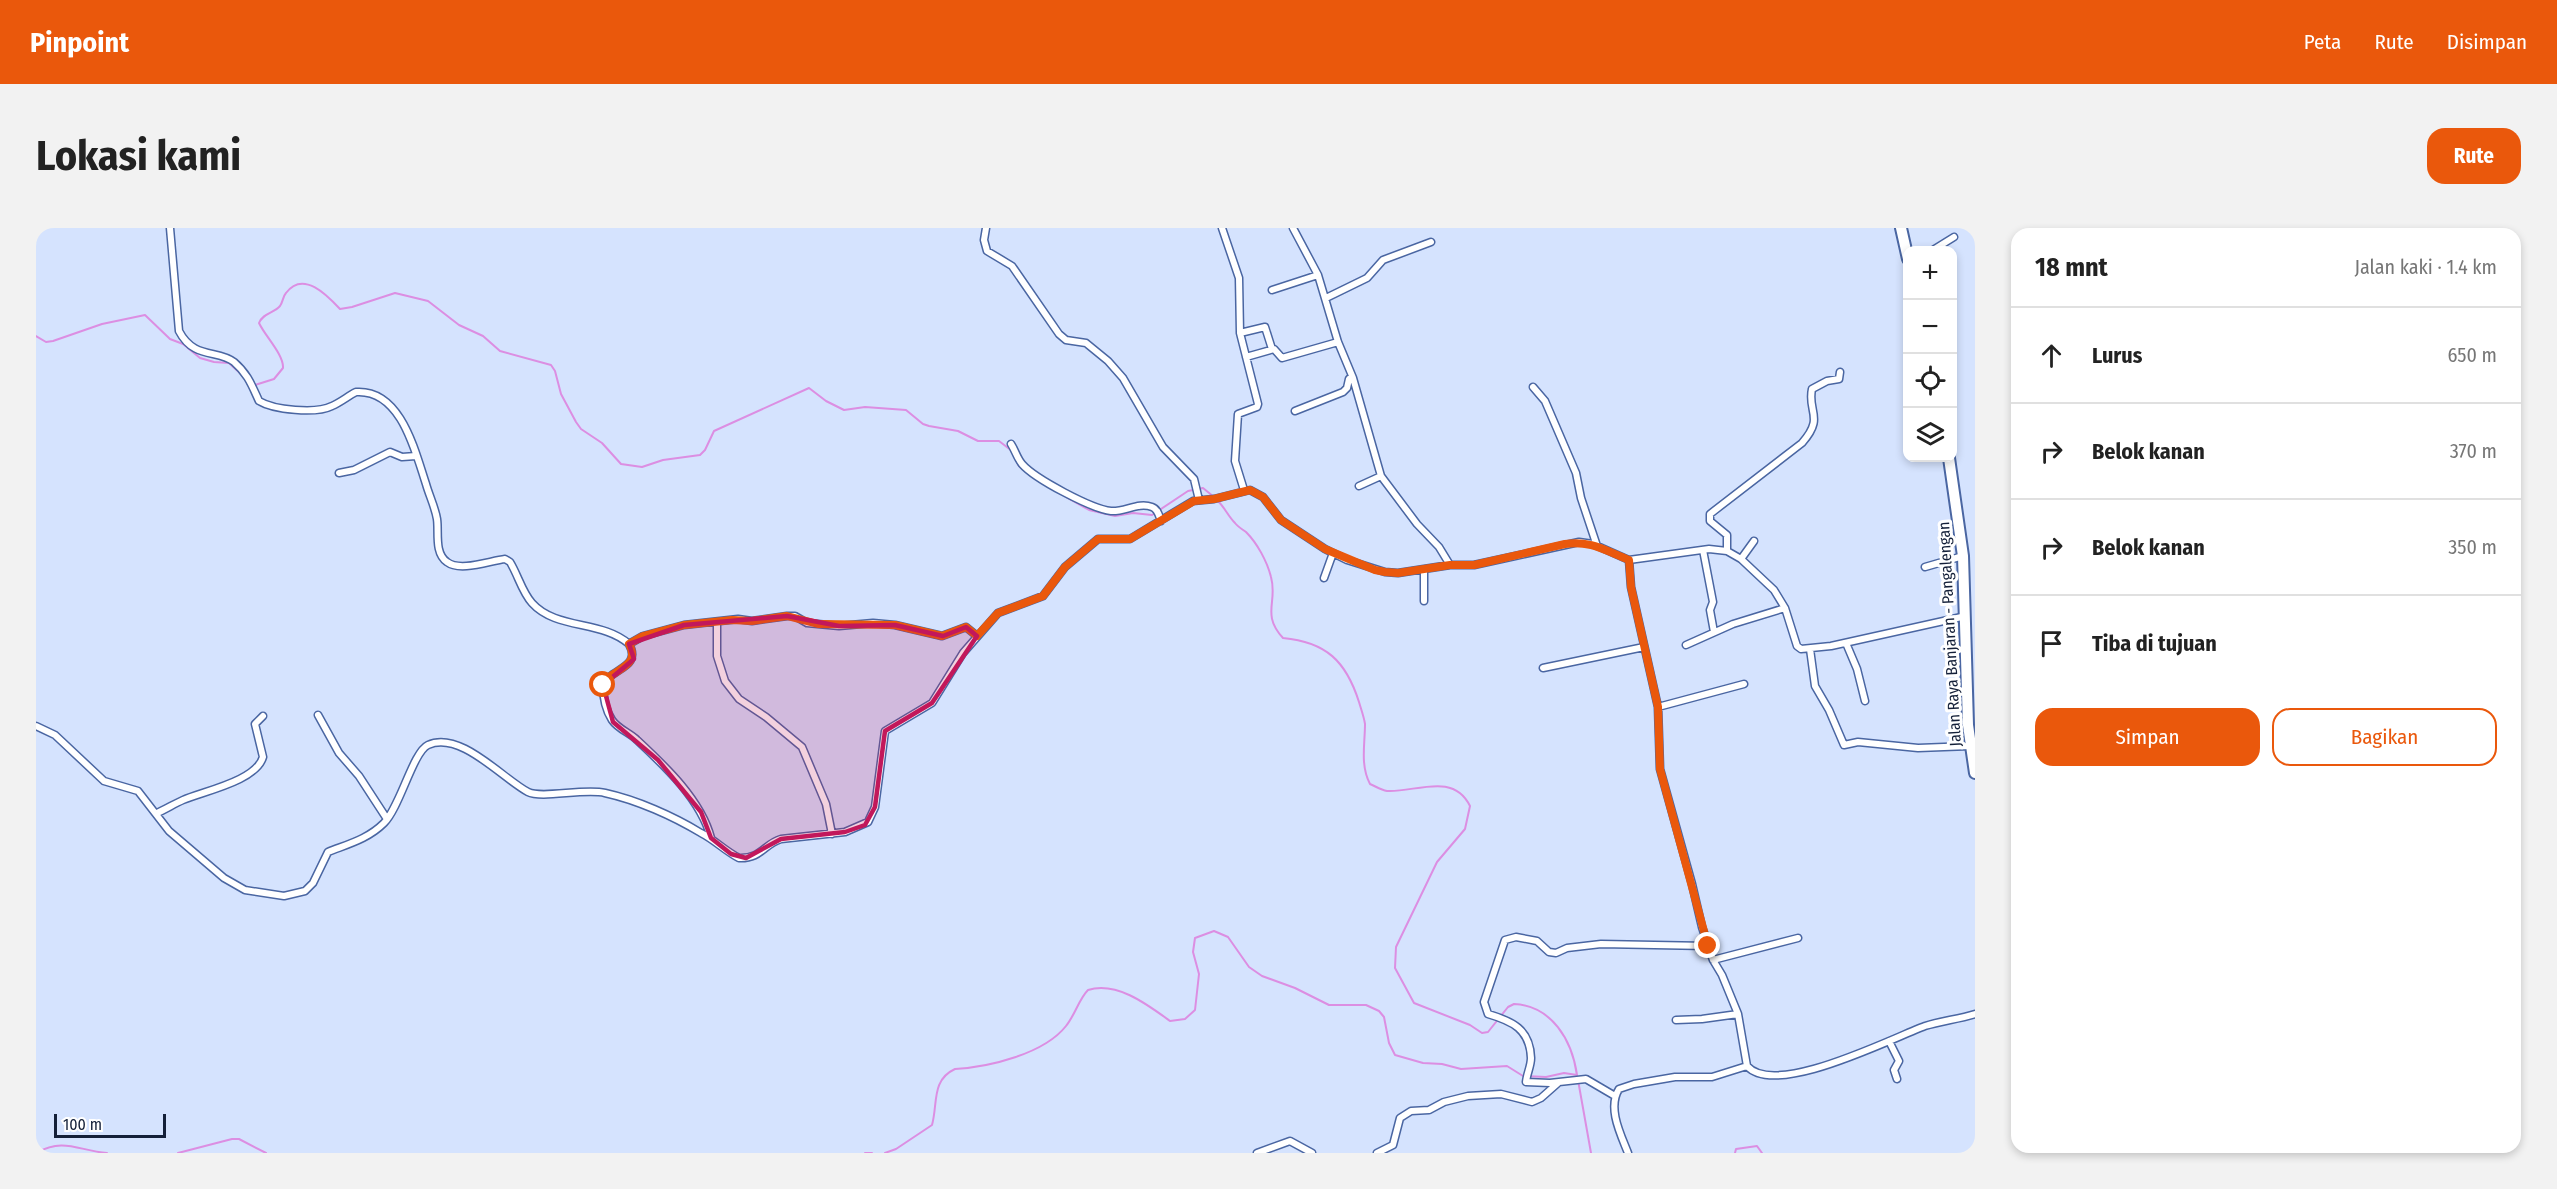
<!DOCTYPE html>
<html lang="id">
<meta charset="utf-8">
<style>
:root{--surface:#fff;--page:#f2f2f2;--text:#222;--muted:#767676;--line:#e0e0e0;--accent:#ea580c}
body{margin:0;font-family:"Fira Sans Condensed",sans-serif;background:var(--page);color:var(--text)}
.controls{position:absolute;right:18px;top:18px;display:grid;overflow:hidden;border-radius:12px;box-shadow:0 3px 9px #0003}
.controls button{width:54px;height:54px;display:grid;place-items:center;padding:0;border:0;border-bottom:2px solid var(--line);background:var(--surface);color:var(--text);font:30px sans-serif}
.scale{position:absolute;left:18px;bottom:15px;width:112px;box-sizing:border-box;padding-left:6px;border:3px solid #142039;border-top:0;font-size:16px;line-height:21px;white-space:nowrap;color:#142039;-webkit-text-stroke:4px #fff;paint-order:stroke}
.stop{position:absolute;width:18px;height:18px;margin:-14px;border:4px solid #ea580c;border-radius:50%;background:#fff}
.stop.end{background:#ea580c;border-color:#fff;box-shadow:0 2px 6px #0008}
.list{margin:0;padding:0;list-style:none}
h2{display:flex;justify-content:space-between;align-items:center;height:78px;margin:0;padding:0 24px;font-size:26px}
h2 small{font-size:20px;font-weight:400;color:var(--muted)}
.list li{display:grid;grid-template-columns:39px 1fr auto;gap:18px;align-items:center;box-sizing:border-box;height:96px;padding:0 24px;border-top:2px solid var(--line)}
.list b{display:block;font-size:22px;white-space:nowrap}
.list em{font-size:20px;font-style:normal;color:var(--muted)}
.actions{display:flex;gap:12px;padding:18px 24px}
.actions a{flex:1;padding:14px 0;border:2px solid var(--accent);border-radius:18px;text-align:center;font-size:21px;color:var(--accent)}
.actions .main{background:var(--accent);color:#fff}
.icon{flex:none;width:33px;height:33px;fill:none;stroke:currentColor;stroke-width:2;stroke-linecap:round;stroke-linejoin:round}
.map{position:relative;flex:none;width:1939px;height:925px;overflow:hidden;border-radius:18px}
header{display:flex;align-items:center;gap:36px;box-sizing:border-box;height:84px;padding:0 30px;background:var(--accent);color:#fff}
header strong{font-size:28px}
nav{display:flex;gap:33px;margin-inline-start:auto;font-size:21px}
.intro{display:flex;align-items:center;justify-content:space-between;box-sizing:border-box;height:144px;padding:0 36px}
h1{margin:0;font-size:42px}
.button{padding:15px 27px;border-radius:18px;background:var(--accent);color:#fff;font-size:21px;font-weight:700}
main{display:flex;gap:36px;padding:0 36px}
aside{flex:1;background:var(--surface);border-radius:18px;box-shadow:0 3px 9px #0003}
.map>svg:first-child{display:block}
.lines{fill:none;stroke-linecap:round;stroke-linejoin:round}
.stream{stroke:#dc8ee2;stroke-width:2}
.street-casing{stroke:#4a66a2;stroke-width:9}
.primary-casing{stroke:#4a66a2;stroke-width:14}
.street{stroke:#fff;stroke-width:6}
.primary{stroke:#fff;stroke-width:10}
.route{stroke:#ea580c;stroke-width:8}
.marked{fill:#c2185b;fill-opacity:0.2;stroke:#c2185b;stroke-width:4.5;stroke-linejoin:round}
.labels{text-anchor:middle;stroke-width:6;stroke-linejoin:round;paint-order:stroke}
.street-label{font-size:16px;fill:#142039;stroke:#fff}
</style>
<header>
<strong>Pinpoint</strong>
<nav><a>Peta</a><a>Rute</a><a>Disimpan</a></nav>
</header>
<div class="intro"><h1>Lokasi kami</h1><a class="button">Rute</a></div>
<main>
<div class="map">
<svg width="1939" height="925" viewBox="0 0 1939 925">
<rect width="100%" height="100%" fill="#d5e3fe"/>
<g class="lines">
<path class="stream" d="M 0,108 L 10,114 L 17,113 L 66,96 L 109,87 L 134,111 L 147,116 L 164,130 L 178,134 L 193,135 L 205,146
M 219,157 L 238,151 L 247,140 C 248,127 229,108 223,95 C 227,85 238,85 244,78 C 247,74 247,68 250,65 C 267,42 291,67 304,81 L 316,79 L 359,65 L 392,73 L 423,97 L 447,108 L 464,123 L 515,137 L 519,143 L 525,166 L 540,194 L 545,201 L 566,215 L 585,236 L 606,239 L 627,232 L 664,227 L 669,222 L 678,203 L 773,160 L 790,173 L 808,182 L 829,179 L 870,182 L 887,196 L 893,198 L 922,203 L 942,213 L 963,213 L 976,223 L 983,238 L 1003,253
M 1023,265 L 1053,282 L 1079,288 L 1097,285 L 1116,287 L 1152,263 L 1167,260 L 1178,269
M 1182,273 C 1189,280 1192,288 1199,295 C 1202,299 1206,301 1210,304 C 1221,315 1231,333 1235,349 C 1242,374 1225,386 1247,410 C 1290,414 1310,433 1323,474 C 1325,481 1328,489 1329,496 C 1329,516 1324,537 1334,556 C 1339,558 1345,562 1351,563 C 1378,565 1417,543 1434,578 L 1429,601 L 1401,634 L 1360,719 L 1359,740 L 1378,775 L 1434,797 L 1446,805 L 1452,804 L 1472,779 L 1478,776 C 1516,778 1536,812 1541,847
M 1542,852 L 1555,925
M 0,925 C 28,909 43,923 71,925
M 142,925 L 196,911 L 203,911 L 230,925
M 829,925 L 836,925
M 849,925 L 860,921 L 896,897 C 902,876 895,852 919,841 C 953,839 1008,826 1030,798 C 1039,787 1043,771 1052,762 C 1081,753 1112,777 1134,793 L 1149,791 L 1159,782 L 1163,746 L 1157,724 L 1159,710 L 1178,703 L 1192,709 L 1213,739 L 1226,748 L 1259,760 L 1293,777 L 1330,777 L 1343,783 L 1348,789 L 1353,815 L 1359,827 L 1387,835 L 1406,836 L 1425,841 L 1471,838 L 1487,848 L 1510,849 L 1528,845 L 1541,847
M 1699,925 L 1700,921 L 1721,918 L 1726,925"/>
<defs>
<path id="street" d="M 134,0 L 143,103 C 158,132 182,121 198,134 C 212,146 216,158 223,173 C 238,182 280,186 296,178 C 305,174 312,168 320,164 C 365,161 379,223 390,256 C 393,267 399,279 401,291 C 403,304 398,325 411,334 C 424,344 453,333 469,331 L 474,334 C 482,347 486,364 496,375 C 520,402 566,392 593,416 C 606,440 575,440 567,457 C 567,469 569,481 576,492 C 582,501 594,505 601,512 C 630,539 665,572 675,610
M 950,0 L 948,12 L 951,23 L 976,38 L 1023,106 L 1030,112 L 1050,115 L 1072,133 L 1087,150 L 1127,219 L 1158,251 L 1163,272
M 1186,0 L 1203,50 L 1204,105 L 1222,176 L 1221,179 L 1202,186 L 1199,233 L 1208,262
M 1257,0 L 1282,47 L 1302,114 L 1317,150 L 1345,248 L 1381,296 L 1403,319 L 1414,337
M 1897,22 L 1918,9
M 1236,62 L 1282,47
M 1290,70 L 1331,50 L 1347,32 L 1395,14
M 1204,105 L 1229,99 L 1236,121
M 1210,129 L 1238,121 L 1246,130 L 1302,114
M 1497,159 L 1509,173 L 1540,245 L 1545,270 L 1561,318
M 1259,183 L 1307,164 L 1311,160 L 1313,151 L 1316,148
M 975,216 C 979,222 981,230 986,236 C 999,251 1056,281 1075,283 C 1089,284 1102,274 1116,279 C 1122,281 1123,288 1125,293
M 303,245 L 318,242 L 354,224 L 366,229 L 380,228
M 1323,258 L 1345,248
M 1667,322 L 1677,374 L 1674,382 L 1678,404
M 1691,323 L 1691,307 L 1674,293 L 1674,286 L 1766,215 C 1789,189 1771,184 1776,161 L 1791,153 L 1803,151 L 1804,144
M 1705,331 L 1718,313
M 1593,332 L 1595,359 L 1622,479 L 1624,541 L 1656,656 L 1666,699 L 1677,732 L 1686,747 L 1702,786 L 1711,838 C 1739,870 1854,811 1889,798 C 1905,793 1923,791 1939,786
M 1889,339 L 1927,328
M 1288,350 L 1297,325
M 1388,373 L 1388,342
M 681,394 L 681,428 L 689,453 L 703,471 L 730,489 L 766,519 L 790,576 L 796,606
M 1810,415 L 1821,441 L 1829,473
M 593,416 L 607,408 L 648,397 L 702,391 L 716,393 L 751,388 L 759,388 L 771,395 L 803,398 L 837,395 L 859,397 L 906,408 L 930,399 L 941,408
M 1650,417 L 1697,396 L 1749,380
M 1774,421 L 1779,458 L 1793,482 L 1808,517 L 1822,514 L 1882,520 L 1934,518
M 1507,440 L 1608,419
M 1622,479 L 1708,456
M 282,487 L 303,525 L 323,548 L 351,591
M 0,498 L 19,507 L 68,553 L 102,563 L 133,603 L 188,650 L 209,662 L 248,668 L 269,663 L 277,655 L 292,624 C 312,616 332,611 348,595 C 364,579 377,524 392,517 C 424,502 467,551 492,564 C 506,571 548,560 569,565 C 601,572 637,588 665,605 C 679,612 689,623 703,630 C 725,631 728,616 745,611 L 809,604 L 832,594 L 839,579 L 849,503 L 896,475 L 927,425 L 962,385 L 1007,368 L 1029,339 L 1062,311 L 1094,311 L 1157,273 L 1178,271 L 1214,262 L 1227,269 L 1245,292 L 1289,321 L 1311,332 L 1349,344 L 1362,345 L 1414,337 L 1438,337 L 1543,314 L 1557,316 L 1593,332 L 1673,321 L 1691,323 L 1705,331 L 1738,362 L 1749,380 L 1761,418 L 1765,421 L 1795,418 L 1930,388
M 121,585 C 130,581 138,576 147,572 C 168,563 220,553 227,529 L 219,496 L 227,488
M 1677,732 L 1762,710
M 1640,792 L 1666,791 L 1702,786
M 1853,813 L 1863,833 L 1858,842 L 1861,851
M 1579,868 L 1550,851 L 1514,855 L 1490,854 C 1491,845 1495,838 1495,830 C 1494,801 1476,793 1452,786 L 1448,774 L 1469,712 L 1480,709 L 1501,713 L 1513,724 L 1520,725 L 1531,720 L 1565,716 L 1672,718
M 1221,925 L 1254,913 L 1276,925
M 1341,925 L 1357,917 L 1364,890 L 1375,883 L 1393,882 L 1408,874 L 1432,868 L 1465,866 L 1496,874 L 1505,870 L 1522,855
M 1592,925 C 1585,907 1571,880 1583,861 L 1598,856 L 1639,849 L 1676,849 L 1711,838"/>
<path id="primary" d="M 1865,0 L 1872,31
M 1913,230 L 1927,328 L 1932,497 L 1939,545"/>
</defs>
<use href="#street" class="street-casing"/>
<use href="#primary" class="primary-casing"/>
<use href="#street" class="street"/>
<use href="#primary" class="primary"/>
</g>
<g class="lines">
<path class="route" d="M 567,457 C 575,440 606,440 593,416 L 607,408 L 648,397 L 696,392 L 716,393 L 751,388 L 782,396 L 859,397 L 906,408 L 930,399 L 941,408 L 962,385 L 1007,368 L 1029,339 L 1062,311 L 1094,311 L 1158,273 L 1178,271 L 1214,262 L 1227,269 L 1245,292 L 1289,321 L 1339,342 L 1349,344 L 1362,345 L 1414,337 L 1438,337 L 1529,316 C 1554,312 1570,323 1593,332 L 1595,359 L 1622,479 L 1624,541 L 1672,718"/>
</g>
<path class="marked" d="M 751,388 L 803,398 L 859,397 L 907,408 L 930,399 L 941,408 L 896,475 L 849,503 L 839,579 L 829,597 L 809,604 L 745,611 L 710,630 L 695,626 L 675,610 L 665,584 L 622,532 L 577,494 L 567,457 L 598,431 L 593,416 L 648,397 Z"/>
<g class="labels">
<g class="street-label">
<text transform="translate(1913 406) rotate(-93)" y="6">Jalan Raya Banjaran - Pangalengan</text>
</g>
</g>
</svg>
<div class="controls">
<button>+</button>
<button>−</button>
<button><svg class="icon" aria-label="locate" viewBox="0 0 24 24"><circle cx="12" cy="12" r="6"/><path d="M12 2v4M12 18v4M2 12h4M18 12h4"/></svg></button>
<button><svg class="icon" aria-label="layers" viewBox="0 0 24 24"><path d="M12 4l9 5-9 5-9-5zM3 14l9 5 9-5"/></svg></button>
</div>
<div class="scale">100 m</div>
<div class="stop" style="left:567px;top:457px"></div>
<div class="stop end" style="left:1672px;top:718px"></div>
</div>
<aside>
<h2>18 mnt<small>Jalan kaki · 1.4 km</small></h2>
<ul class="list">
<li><svg class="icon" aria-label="ahead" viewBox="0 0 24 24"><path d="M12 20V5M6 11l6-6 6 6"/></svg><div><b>Lurus</b></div><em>650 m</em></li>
<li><svg class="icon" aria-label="right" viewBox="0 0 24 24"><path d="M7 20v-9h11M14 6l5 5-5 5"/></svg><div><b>Belok kanan</b></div><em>370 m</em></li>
<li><svg class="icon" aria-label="right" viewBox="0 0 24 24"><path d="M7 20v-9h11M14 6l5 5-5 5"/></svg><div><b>Belok kanan</b></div><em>350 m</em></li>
<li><svg class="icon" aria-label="arrive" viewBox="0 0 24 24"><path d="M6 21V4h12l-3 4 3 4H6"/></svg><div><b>Tiba di tujuan</b></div></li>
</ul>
<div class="actions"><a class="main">Simpan</a><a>Bagikan</a></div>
</aside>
</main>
